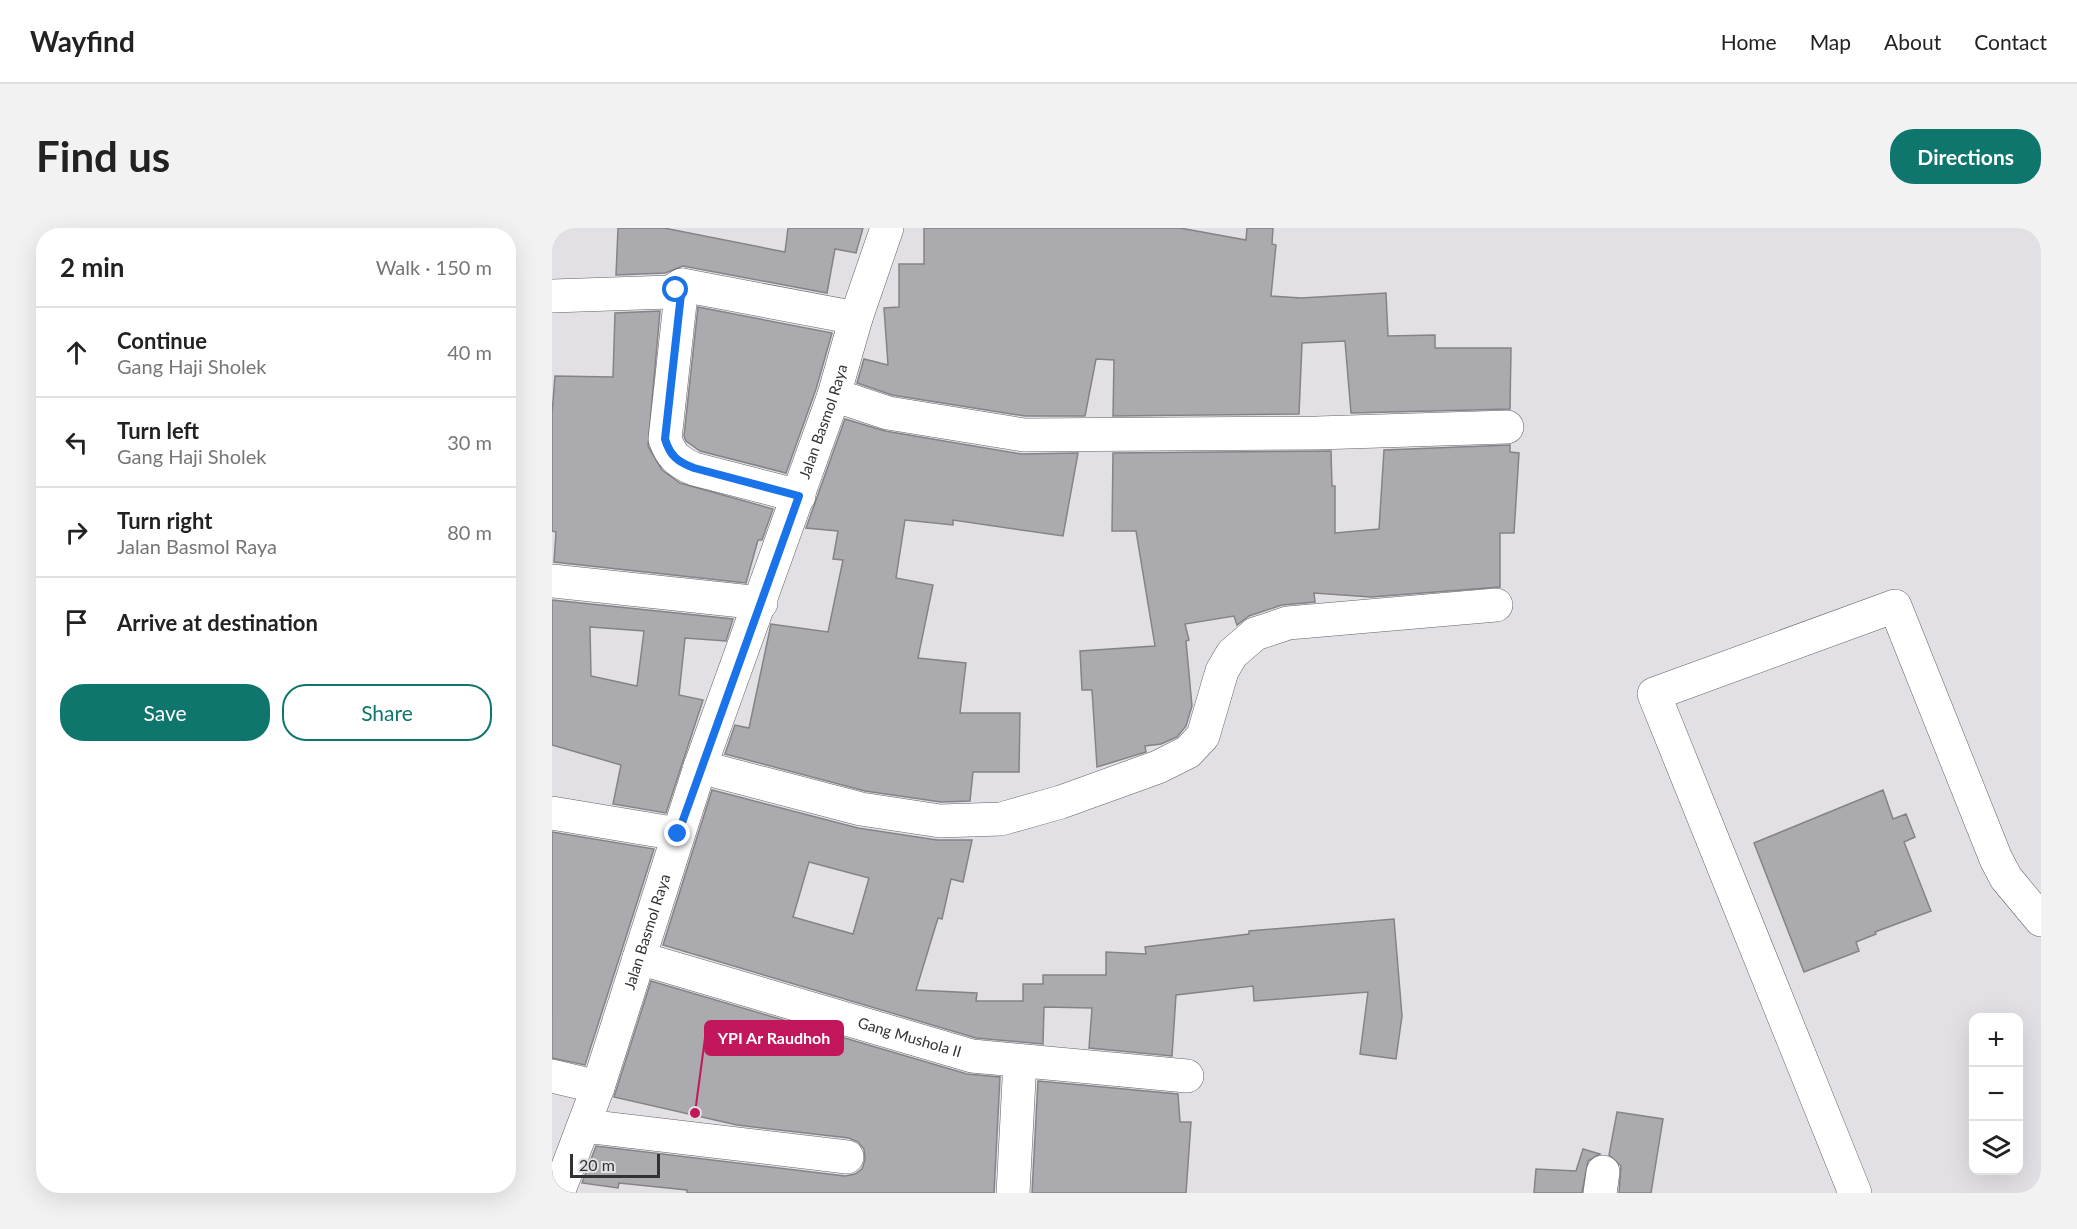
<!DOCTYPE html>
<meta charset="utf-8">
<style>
:root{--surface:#fff;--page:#f2f2f2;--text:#222;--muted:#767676;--line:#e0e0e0;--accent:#0f766e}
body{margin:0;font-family:Lato,sans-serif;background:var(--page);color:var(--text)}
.controls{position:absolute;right:18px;bottom:18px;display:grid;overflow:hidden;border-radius:12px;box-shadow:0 6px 24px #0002}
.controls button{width:54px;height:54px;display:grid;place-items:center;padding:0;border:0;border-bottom:2px solid var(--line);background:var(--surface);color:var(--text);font:30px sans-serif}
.scale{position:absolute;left:18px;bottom:15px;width:90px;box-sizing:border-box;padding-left:6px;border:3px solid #323133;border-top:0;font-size:16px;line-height:21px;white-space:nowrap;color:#323133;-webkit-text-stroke:4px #e2e0e5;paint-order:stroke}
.stop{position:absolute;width:18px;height:18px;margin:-14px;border:4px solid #1a73e8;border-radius:50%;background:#fff}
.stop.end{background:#1a73e8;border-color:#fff;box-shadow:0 2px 6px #0008}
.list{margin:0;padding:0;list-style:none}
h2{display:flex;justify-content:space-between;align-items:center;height:78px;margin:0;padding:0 24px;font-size:26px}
h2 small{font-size:20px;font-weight:400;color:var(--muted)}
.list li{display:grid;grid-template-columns:39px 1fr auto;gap:18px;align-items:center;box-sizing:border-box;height:90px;padding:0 24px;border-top:2px solid var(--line)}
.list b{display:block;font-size:22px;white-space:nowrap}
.list p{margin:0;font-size:20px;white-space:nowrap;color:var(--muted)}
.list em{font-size:20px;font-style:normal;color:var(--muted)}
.actions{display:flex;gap:12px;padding:18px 24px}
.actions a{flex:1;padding:14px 0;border:2px solid var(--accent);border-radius:24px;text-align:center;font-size:21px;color:var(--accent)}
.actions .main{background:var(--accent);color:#fff}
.icon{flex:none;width:33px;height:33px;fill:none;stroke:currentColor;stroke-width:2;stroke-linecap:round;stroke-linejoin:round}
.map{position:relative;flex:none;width:1489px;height:965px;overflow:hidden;border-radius:24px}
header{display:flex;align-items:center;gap:36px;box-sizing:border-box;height:84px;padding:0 30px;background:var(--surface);border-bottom:2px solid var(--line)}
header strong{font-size:28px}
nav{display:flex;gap:33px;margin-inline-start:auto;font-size:21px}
.intro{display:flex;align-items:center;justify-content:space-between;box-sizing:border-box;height:144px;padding:0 36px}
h1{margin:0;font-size:42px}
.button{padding:15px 27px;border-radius:24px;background:var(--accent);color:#fff;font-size:21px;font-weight:700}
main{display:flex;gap:36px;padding:0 36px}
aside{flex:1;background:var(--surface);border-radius:24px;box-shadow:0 6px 24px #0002}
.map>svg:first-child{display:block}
.building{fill:#abaaae;stroke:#858387;stroke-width:1.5;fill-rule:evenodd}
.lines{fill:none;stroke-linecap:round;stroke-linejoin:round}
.minor-casing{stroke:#626164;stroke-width:34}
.minor{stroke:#fff;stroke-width:33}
.route{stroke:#1a73e8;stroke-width:8}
.labels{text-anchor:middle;stroke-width:6;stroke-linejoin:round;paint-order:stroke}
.street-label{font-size:15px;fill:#323133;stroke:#e2e0e5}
.leader{fill:none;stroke:#c2185b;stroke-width:2}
.callout-dot{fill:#c2185b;stroke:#e2e0e5;stroke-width:2}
.callout{fill:#c2185b;stroke:#c2185b;stroke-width:2}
.callout-label{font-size:16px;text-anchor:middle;font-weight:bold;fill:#fff}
</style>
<header>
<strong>Wayfind</strong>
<nav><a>Home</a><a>Map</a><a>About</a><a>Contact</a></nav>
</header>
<div class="intro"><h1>Find us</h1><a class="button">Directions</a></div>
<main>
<aside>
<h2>2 min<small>Walk · 150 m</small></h2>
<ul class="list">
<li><svg class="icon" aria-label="ahead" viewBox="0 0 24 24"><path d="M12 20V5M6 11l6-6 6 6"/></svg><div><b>Continue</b><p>Gang Haji Sholek</p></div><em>40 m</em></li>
<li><svg class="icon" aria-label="left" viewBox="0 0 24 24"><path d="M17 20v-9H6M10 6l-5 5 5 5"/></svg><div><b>Turn left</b><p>Gang Haji Sholek</p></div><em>30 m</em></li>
<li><svg class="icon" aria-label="right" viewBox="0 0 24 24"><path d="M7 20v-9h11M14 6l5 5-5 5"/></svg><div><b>Turn right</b><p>Jalan Basmol Raya</p></div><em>80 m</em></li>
<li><svg class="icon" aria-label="arrive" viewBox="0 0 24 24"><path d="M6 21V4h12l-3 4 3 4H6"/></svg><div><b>Arrive at destination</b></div></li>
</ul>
<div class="actions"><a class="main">Save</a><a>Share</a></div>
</aside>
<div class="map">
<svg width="1489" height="965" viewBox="0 0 1489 965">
<rect width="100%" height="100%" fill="#e2e0e5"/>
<path class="building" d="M 66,0 L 112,0 L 233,24 L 236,0 L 311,0 L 304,25 L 283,21 L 275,65 L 131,38 L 113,45 L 64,47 Z
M 372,0 L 628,0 L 694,12 L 695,0 L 721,0 L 720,16 L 724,17 L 719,68 L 749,70 L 834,65 L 836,108 L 883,107 L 883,120 L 959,120 L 958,181 L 799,185 L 793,113 L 750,115 L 747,186 L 561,188 L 562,132 L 544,131 L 533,188 L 473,188 L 340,167 L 305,155 L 312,131 L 336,137 L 332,80 L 347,79 L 347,36 L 372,36 Z
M 146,79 L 280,105 L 264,161 L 234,245 L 148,223 L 134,213 L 132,208 Z
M 108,83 L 96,218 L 110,242 L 128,255 L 221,281 L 210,312 L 206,312 L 194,355 L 2,334 L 4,304 L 0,303 L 0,186 L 3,148 L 61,149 L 63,85 Z
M 293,191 L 333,203 L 469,226 L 526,225 L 511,308 L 401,292 L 401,297 L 353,292 L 344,350 L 381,357 L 366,430 L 414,435 L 408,485 L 468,485 L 467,544 L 421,544 L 418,573 L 389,574 L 313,563 L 173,526 L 183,497 L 197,500 L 219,396 L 276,404 L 291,332 L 281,331 L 286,303 L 254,300 Z
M 958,217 L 958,224 L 967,225 L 962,305 L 948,305 L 948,359 L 819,369 L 762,365 L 763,374 L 730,377 L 697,388 L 685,397 L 682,388 L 633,396 L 637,412 L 634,413 L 640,478 L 634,498 L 625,509 L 609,516 L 593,518 L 594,524 L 545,539 L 540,462 L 530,462 L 528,423 L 603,418 L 584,303 L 560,303 L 561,225 L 779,223 L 780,258 L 783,258 L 783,305 L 827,301 L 832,222 Z
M 0,372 L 181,391 L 174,413 L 133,410 L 127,467 L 151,472 L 114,585 L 61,576 L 69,537 L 0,517 ZM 38,399 L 92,403 L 85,458 L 39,448 Z
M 160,562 L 306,600 L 385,612 L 420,612 L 411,654 L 399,651 L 390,691 L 386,690 L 364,762 L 425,765 L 424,773 L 471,773 L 471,756 L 491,756 L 491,747 L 554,747 L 554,724 L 594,726 L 593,719 L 697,706 L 697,703 L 842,691 L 850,788 L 844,831 L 808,826 L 816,764 L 702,773 L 701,758 L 624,767 L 620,828 L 537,820 L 540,780 L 492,779 L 491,816 L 424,810 L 111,717 ZM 257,634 L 317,650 L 301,706 L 241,689 Z
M 1331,562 L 1341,591 L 1354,586 L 1363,609 L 1352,614 L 1379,683 L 1323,704 L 1324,706 L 1304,714 L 1307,723 L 1252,744 L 1202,615 Z
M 0,604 L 102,621 L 33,837 L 0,830 Z
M 99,753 L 415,846 L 448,849 L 442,965 L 135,965 L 135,962 L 67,955 L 66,960 L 30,955 L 44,918 L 293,948 L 303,946 L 310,941 L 313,932 L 312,921 L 306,914 L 297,910 L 185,897 L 62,869 Z
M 486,853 L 626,866 L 628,894 L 639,894 L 634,965 L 480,965 Z
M 1065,884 L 1111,891 L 1099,965 L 1067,965 L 1069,938 L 1057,927 Z
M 1031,921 L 1048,926 L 1036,933 L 1030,965 L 982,965 L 984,941 L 1024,943 Z"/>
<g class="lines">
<defs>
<g id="minor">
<path d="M 130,57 L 113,211 C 119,228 126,234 142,241 L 247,268"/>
<path d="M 0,68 L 118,64 L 130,57 L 304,90"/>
<path d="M 282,167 L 336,185 L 472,207 L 765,205 L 955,199"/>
<path d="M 0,353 L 209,375"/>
<path d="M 148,539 L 309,581 L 388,593 L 449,591 L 509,574 L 606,539 L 636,524 L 651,508 L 670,443 L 680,426 L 703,406 L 736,395 L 944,377"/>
<path d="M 0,585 L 126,606"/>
<path id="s1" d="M 87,730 L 420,828 L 635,848"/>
<path d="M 0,848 L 46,859"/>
<path d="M 33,898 L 295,929"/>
<path id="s2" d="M 6,965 L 46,859 L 148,539 L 282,167 L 304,90 L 335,0"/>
<path d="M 461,965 L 468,833"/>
<path d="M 1048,965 L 1051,944"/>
<path d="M 1303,965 L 1102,466 L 1343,378 L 1444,631 L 1454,650 L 1489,692"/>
</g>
</defs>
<use href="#minor" class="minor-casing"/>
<use href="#minor" class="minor"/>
</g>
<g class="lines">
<path class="route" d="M 124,62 L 130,57 L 113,211 C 118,228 126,234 142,240 L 247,268 L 126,606"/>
</g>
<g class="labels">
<g class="street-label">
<text dy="5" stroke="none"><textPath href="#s2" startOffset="816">Jalan Basmol Raya</textPath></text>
<text dy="5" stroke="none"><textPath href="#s2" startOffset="276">Jalan Basmol Raya</textPath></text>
<text dy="5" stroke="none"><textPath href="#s1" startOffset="282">Gang Mushola II</textPath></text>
</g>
</g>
<path class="leader" d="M143 885L153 810"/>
<circle class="callout-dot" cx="143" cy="885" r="6"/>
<rect class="callout" x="153" y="793" width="138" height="34" rx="6"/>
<g class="callout-label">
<text x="222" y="816">YPI Ar Raudhoh</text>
</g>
</svg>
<div class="controls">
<button>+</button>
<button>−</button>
<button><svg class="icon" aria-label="layers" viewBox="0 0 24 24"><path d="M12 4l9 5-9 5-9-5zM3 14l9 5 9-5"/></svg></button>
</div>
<div class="scale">20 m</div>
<div class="stop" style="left:124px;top:62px"></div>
<div class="stop end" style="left:126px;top:606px"></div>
</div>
</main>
